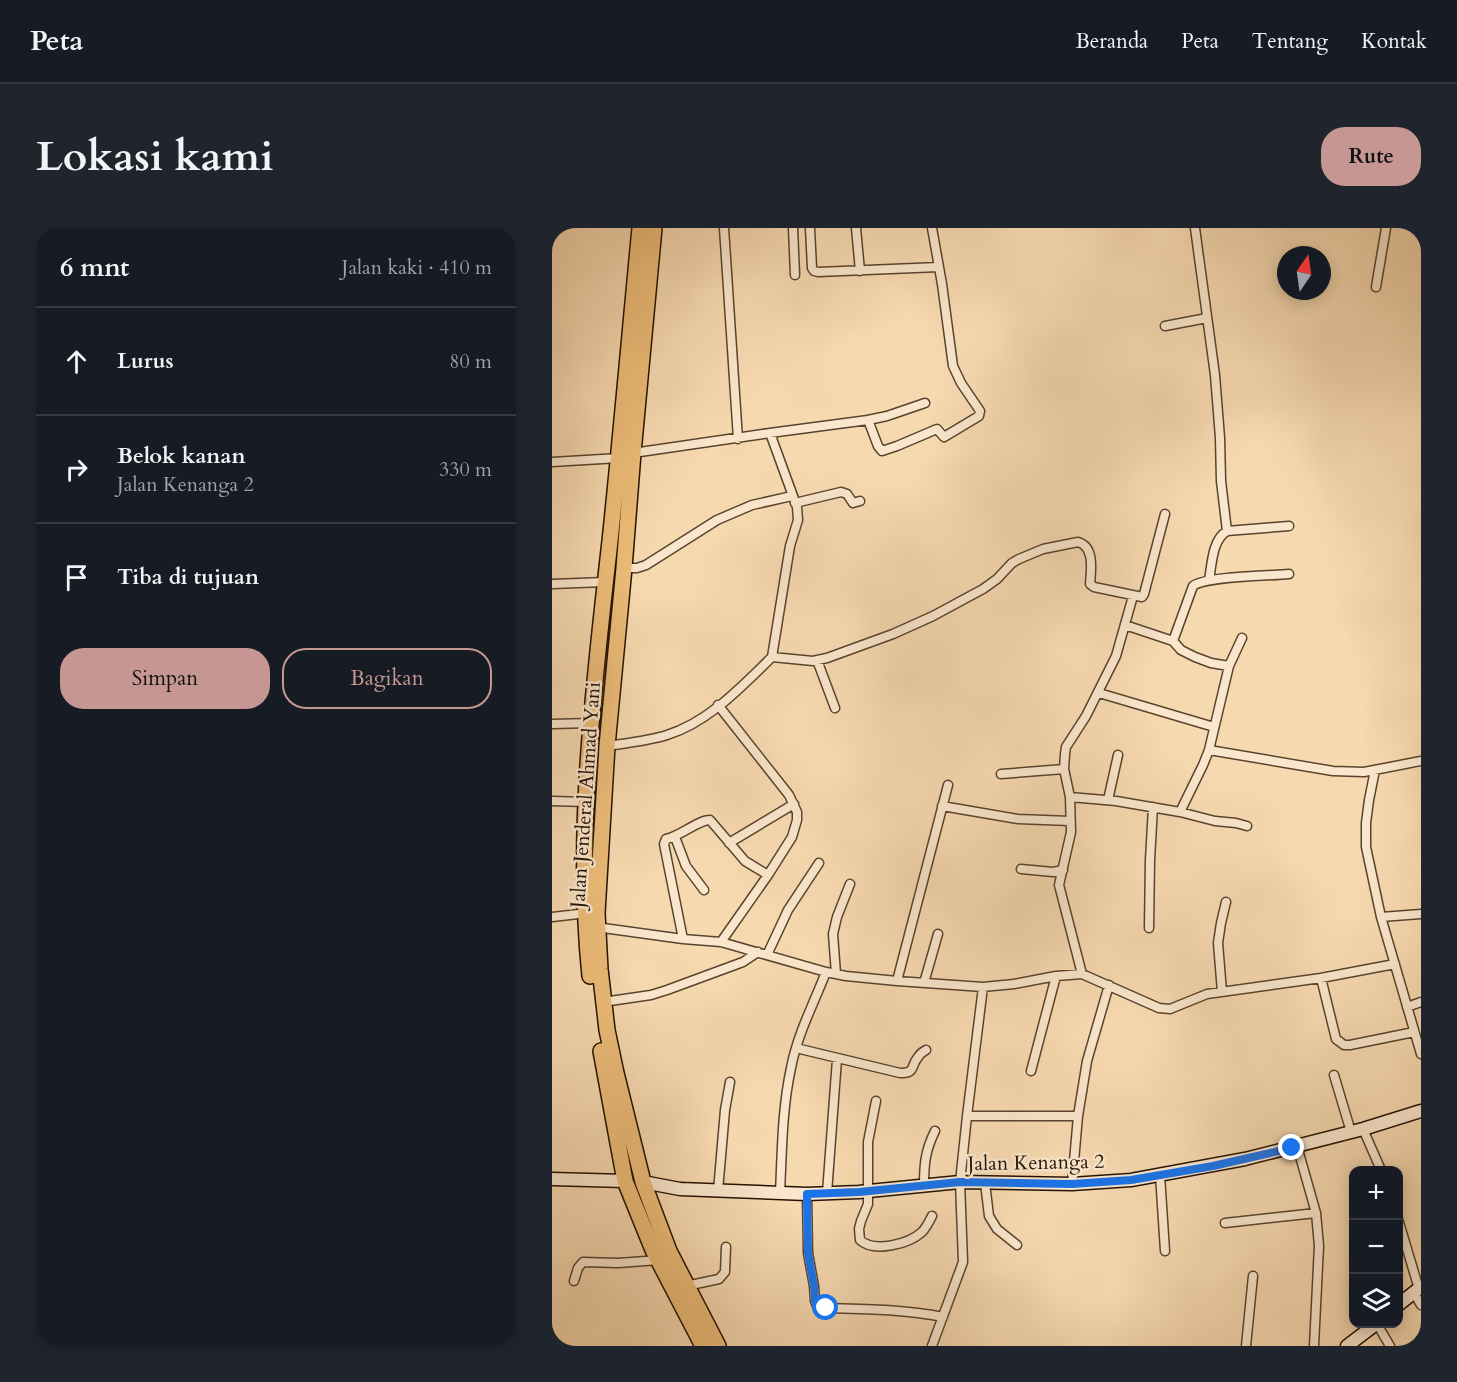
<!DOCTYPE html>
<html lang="id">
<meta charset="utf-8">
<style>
:root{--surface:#171b24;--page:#20242c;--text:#f1f3f6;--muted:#9ea1a6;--line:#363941;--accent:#c59692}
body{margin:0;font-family:Cardo,serif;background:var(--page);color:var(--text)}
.controls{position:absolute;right:18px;bottom:18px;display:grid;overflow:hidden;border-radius:12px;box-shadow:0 3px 15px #0003}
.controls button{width:54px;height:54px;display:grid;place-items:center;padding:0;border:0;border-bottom:2px solid var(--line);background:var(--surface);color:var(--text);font:30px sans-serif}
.compass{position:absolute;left:725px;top:18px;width:54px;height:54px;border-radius:50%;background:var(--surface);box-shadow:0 3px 15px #0003;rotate:13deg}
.stop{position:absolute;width:18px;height:18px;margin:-14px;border:4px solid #1a73e8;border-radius:50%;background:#fff}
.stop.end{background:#1a73e8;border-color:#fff;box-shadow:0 2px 6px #0008}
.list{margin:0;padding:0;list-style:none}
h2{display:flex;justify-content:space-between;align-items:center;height:78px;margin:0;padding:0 24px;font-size:26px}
h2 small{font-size:20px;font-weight:400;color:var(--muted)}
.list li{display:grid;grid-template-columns:39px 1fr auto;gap:18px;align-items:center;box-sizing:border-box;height:108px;padding:0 24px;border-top:2px solid var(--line)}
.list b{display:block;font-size:22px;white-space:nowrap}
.list p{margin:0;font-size:20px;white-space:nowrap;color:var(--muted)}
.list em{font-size:20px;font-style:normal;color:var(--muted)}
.actions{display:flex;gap:12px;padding:18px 24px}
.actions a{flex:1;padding:14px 0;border:2px solid var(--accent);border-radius:24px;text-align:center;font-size:21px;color:var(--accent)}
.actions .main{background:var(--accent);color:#111}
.icon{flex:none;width:33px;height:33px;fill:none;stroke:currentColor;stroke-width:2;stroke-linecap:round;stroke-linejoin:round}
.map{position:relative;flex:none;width:869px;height:1118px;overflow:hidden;border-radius:24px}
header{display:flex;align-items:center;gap:36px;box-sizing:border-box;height:84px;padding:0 30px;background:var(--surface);border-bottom:2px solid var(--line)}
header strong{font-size:28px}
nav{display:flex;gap:33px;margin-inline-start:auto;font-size:21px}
.intro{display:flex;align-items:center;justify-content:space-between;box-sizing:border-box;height:144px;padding:0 36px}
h1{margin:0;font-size:42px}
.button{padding:15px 27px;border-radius:24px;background:var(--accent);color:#111;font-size:21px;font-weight:700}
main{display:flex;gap:36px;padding:0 36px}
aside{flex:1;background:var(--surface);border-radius:24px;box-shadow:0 3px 15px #0003}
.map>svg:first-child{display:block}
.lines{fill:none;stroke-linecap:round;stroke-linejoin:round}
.street-casing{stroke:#58442e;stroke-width:11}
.secondary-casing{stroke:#231203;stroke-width:15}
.highway-casing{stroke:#231203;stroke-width:18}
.street{stroke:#fae6cc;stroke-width:8}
.secondary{stroke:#fae6cc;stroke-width:12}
.highway{stroke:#ecbc78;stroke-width:15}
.route{stroke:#1a73e8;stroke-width:8}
.labels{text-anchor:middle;stroke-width:5;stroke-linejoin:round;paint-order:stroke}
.street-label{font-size:20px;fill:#231203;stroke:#fae6cc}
</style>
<header>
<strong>Peta</strong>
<nav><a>Beranda</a><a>Peta</a><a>Tentang</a><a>Kontak</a></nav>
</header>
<div class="intro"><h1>Lokasi kami</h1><a class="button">Rute</a></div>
<main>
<aside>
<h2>6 mnt<small>Jalan kaki · 410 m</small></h2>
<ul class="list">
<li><svg class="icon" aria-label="ahead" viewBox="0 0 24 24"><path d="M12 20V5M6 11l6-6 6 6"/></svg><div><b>Lurus</b></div><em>80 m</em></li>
<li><svg class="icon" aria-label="right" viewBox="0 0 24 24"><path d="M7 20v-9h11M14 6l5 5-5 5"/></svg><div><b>Belok kanan</b><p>Jalan Kenanga 2</p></div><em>330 m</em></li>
<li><svg class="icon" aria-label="arrive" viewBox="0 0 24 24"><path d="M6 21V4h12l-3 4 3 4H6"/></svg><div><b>Tiba di tujuan</b></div></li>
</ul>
<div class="actions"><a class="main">Simpan</a><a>Bagikan</a></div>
</aside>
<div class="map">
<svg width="869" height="1118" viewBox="0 0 869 1118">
<rect width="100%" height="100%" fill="#f7d9b0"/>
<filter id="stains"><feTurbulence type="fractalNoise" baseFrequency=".00333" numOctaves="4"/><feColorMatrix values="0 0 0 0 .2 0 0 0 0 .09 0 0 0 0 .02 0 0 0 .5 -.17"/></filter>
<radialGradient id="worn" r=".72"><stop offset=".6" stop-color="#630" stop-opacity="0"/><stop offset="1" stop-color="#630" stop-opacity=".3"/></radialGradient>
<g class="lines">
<defs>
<path id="street" d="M 172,0 L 186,211
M 241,0 L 243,47
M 258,0 L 260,40 L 262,43 L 266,44 L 387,39
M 304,0 L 308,43
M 643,0 L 663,147 L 668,210 L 669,253 L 675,303
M 824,59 L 834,0
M 613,98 L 655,90
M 316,192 L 335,188 L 373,175
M 218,205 L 245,279 L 246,292 L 238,318 L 220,429
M 81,225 L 218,205 L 316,192 L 326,218 L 330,223 L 345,218 L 385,201 L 392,209 L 427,188 L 428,183 L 409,155 L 401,138 L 390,56 L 380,0
M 0,234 L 67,230
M 243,275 L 289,264 L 295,266 L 301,275 L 308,273
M 72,340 L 85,340 L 94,337 L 165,292 L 200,277 L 240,268
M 657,352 C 660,336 660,312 675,303 L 737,298
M 0,356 L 53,354
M 573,397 L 621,413 L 629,422 L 643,429 L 659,435 L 677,438 L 657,522 L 651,537 L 628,584
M 621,413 L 641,358 C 654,348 718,348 737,346
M 265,432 L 283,480
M 677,438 L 690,410
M 547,465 L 662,499
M 166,477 L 237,567 L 245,584 L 245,592 L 240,609 L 216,647 L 169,714
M 0,496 L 39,495
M 55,518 C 75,515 96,513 115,507 C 157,494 190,458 220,429 L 261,433 L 275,430 L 341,406 L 381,388 L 431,361 L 445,351 L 460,335 L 467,331 L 491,321 L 526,314 C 543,319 539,342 538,356 L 542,359 L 590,369 L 592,366 L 613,286
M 657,522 L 781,543 L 812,544 L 869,533
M 823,542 L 817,572 L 814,595 L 814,619 L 829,689 L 869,826
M 449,546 L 512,541
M 518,569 L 564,573 L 628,584 L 663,593 L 684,595 L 695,598
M 556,572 L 566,527
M 0,573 L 34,574
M 390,578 L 466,591 L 518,593
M 123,609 L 134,638 L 152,662
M 177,615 L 242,576
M 469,641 L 501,644 L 511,642
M 0,689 L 35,685
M 829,689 L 869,686
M 44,699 L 131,711 L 169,714 L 274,744 L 294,748 L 345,753 L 431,759 L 462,756 L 504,748 L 530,746 L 607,780 L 618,781 L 655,766 L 769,750 L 843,736
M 597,700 L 598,632 L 601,579
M 131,711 L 112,616 L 114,611 C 129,608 146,592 158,592 L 193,633 L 216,647
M 215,727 L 236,682 L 267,635
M 284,746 L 281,706 L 285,689 L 298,656
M 530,746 L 507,657 L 519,604 L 518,569 L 512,541 L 513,526 L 514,519 L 534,488 L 564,428 L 581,368
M 769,750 L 784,811 L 792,817 L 798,817 L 862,804
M 345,753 L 396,557
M 372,755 L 386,706
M 670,764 L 666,715 L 669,695 L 674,674
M 51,774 L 99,767 L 115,762 L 191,734 L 206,724
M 855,779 L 869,774
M 244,820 L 348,845 C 364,845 358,839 366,829 C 368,826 370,824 374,822
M 479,843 L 504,748
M 782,847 L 799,904
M 324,873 L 316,914 L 316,976 L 309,993 L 307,1001 L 308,1012 C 322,1025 357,1016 370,1004 C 374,1000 377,994 380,988
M 415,888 L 526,888
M 811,901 L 829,942
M 745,918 L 764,985 L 767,1018 L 762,1118
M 608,947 L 613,1023
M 433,955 L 437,988 L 445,1001 L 465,1017
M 520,956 L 526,888 L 535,833 L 557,757
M 372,958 C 372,937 373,923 383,903
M 166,963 L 173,882 L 178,854
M 228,965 C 230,924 230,881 239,840 C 245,807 262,775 274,744
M 275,965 L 285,831
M 255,966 L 256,1025 L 262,1058 L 263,1073 L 265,1078 L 269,1080 C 310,1081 351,1081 391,1089
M 846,991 L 867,1061
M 673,995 L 764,985
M 22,1053 L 26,1040 L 31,1034 L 66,1035 L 107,1032
M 134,1058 L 167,1051 L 173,1044 L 174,1019
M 862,1065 L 869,1077
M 825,1096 L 838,1118
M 380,1118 L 411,1034 L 408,954 L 415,888 L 431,759
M 694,1118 L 701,1048"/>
<path id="secondary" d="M 0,951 L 73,953
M 91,954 L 128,961 L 255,966 L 307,964 L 408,954 L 520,956 L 579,952 L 693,931 L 811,901 L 869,883
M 846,1077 L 869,1059
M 795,1118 L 824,1096"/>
<path id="highway" d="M 102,0 L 81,225 L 72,340 L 55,518 L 45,685 L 48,741 L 55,802 L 64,845 L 91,954 L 117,1023 L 166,1118
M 38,748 C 23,603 42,457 58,313 C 69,209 78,104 88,0
M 49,823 L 73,953 L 101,1022 L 151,1118"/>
</defs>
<use href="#street" class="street-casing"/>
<use href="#secondary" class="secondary-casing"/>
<use href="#highway" class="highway-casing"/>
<use href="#street" class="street"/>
<use href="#secondary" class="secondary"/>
<use href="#highway" class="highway"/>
</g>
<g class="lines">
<path class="route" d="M 274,1080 L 265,1078 L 263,1073 L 262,1058 L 256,1025 L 255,966 L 307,964 L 408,954 L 520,956 L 579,952 L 661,938 L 740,920"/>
</g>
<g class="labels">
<g class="street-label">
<text transform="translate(33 567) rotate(-86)" y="7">Jalan Jenderal Ahmad Yani</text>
<text transform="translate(484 934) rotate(-1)" y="7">Jalan Kenanga 2</text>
</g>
</g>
<rect width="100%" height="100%" filter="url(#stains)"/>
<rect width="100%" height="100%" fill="url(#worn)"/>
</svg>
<div class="controls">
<button>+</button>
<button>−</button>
<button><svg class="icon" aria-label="layers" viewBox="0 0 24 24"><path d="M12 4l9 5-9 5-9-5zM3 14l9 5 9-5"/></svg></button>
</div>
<svg class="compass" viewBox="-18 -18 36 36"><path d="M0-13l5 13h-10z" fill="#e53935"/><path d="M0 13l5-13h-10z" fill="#9ea1a6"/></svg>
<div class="stop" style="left:274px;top:1080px"></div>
<div class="stop end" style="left:740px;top:920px"></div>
</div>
</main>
